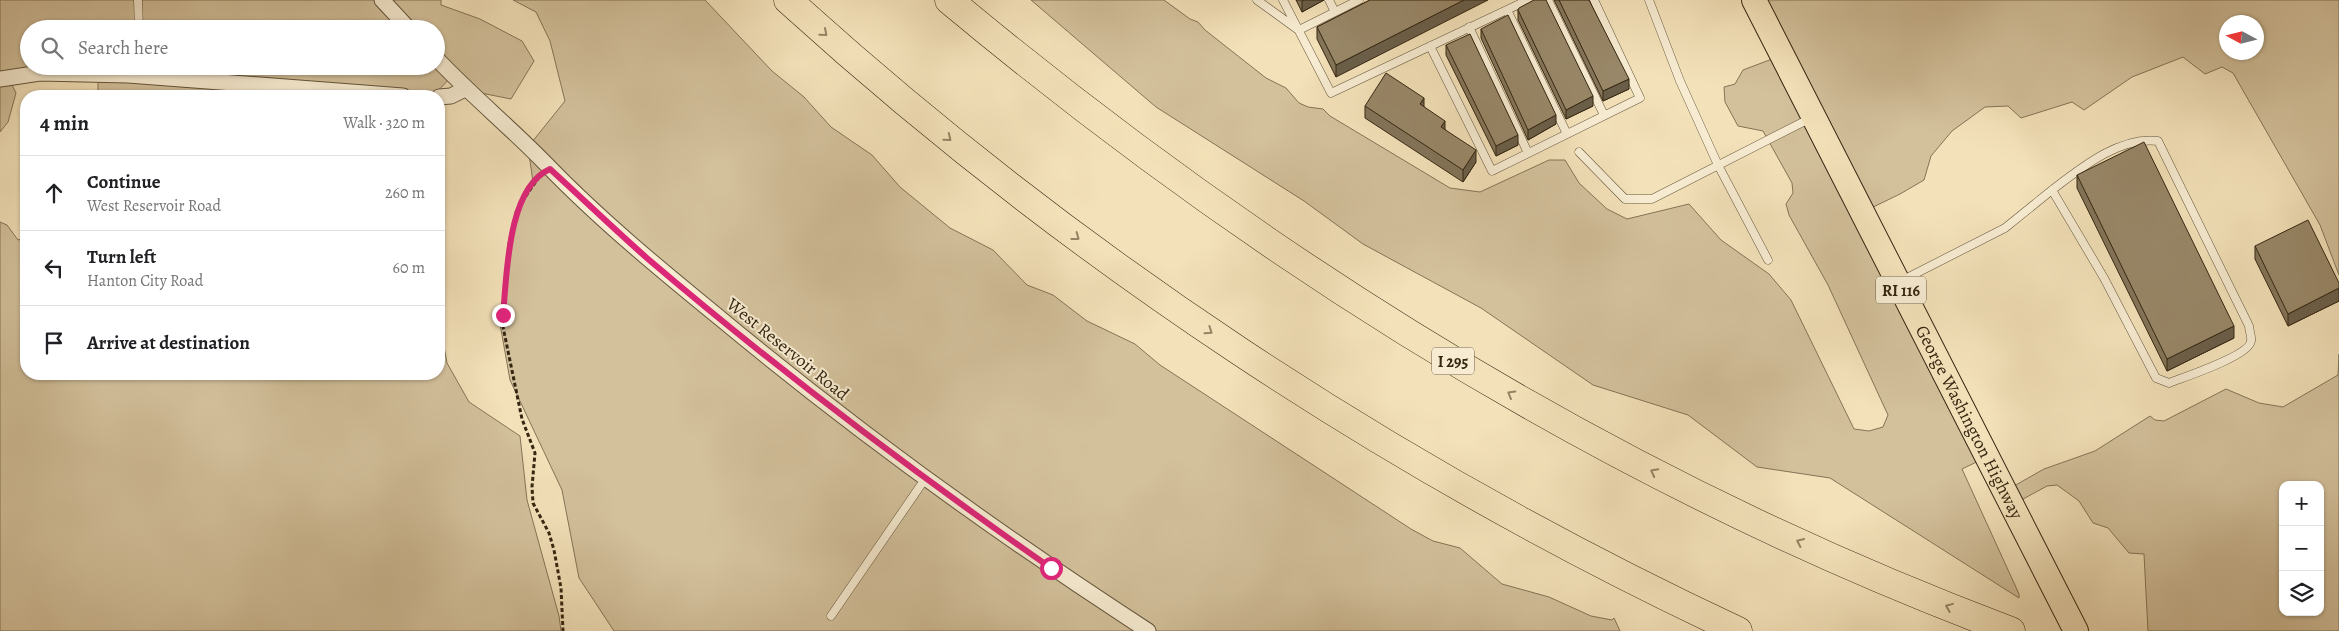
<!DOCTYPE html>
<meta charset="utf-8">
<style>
:root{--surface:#fff;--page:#f6f6f6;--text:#202124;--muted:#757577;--line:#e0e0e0}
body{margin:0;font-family:Alegreya,serif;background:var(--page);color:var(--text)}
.controls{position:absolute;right:15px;bottom:15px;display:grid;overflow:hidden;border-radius:10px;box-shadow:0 1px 4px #0004}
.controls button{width:45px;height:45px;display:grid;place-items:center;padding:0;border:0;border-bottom:1px solid var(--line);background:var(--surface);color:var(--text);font:25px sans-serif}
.compass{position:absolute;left:2219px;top:15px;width:45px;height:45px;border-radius:50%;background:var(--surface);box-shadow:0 1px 4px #0004;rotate:277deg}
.stop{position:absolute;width:15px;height:15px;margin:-11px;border:4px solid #db2777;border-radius:50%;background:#fff}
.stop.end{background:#db2777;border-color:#fff;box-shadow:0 1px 5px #0008}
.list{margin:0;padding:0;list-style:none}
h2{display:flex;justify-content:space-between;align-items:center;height:65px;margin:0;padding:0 20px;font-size:21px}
h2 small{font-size:16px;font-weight:400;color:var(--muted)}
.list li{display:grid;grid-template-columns:32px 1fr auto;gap:15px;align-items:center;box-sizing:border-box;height:75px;padding:0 20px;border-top:1px solid var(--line)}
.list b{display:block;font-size:19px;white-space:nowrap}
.list p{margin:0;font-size:16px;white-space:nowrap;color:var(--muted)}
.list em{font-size:16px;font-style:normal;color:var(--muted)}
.icon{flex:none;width:28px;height:28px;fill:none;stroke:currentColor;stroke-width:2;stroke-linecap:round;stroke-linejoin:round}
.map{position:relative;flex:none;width:2339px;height:631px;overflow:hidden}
.search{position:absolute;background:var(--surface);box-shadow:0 1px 4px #0004;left:20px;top:20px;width:425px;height:55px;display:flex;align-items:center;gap:12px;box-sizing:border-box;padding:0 18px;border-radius:28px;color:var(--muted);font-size:19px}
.panel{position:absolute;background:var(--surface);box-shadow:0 1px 4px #0004;left:20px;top:90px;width:425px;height:290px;border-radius:20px}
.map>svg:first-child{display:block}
.green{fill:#d3c19c;stroke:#847456;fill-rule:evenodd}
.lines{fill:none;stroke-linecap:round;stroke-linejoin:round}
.service-casing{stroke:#64553b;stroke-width:9}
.minor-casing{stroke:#64553b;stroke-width:17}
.primary-casing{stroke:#352611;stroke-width:26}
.motorway-casing{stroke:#352611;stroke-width:29}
.path{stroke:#352611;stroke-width:3;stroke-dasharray:4 2.5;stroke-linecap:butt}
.service{stroke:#f7ecd2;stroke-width:8}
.minor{stroke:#f7ecd2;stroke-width:15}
.primary{stroke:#f3e1b9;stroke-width:24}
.motorway{stroke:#f3e1b9;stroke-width:28}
.wall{fill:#837459;stroke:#352611}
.shaded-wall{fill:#6a5e49;stroke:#352611}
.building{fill:#988768;stroke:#352611}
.oneway{stroke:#948465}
.route{stroke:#db2777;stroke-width:6}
.labels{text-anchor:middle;stroke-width:4;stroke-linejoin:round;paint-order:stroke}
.shield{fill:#f7ecd2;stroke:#6f614b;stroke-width:1}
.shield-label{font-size:16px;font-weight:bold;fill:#352611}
.street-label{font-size:18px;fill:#352611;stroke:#f7ecd2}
</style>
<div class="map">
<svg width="2339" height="631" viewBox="0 0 2339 631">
<rect width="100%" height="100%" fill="#f3e1b9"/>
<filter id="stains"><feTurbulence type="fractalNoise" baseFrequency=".004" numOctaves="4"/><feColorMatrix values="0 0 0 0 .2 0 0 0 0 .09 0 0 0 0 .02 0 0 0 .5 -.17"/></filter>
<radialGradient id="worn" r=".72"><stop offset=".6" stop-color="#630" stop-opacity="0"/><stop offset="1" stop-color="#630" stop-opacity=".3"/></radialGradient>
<path class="green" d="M 0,0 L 441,0 L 441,5 L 480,19 L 522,41 L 534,61 L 511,99 L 476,92 L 451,77 L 433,96 L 283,87 L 277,96 L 98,96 L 98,76 L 9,79 L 16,93 L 8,122 L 0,132 ZM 29,29 L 436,29 L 436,66 L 29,66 Z
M 513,0 L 705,0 L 772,71 L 804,97 L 831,127 L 872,155 L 900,187 L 950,228 L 993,250 L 1027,285 L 1053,295 L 1087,321 L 1135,344 L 1160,365 L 1411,529 L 1433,541 L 1460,548 L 1502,584 L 1549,597 L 1591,616 L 1612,620 L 1614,618 L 1620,631 L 614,631 L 579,578 L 562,490 L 510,380 L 500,324 L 508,243 L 515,212 L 525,192 L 533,182 L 528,147 L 565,101 L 550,41 L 536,12 Z
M 1031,0 L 1164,0 L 1190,19 L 1198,22 L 1205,30 L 1266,78 L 1286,88 L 1299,103 L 1308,107 L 1323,109 L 1330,116 L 1450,188 L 1480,192 L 1549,160 L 1565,160 L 1579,183 L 1607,209 L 1627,219 L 1689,204 L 1721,240 L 1769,274 L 1791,300 L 1854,429 L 1869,431 L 1883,427 L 1888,415 L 1828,285 L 1789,215 L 1786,204 L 1793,193 L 1792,183 L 1763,131 L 1738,126 L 1725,102 L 1724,87 L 1735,84 L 1743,70 L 1780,56 L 1757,0 L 2339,0 L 2339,275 L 2320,225 L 2233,73 L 2222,67 L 2205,74 L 2183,57 L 2132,77 L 2084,110 L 2072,102 L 2021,118 L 2008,106 L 1985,107 L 1952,131 L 1931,156 L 1924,180 L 1900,194 L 1865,211 L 1987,457 L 1962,469 L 2019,594 L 2019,598 L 1830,478 L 1757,467 L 1688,415 L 1593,385 L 1481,308 L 1363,244 L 1304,201 L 1156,107 ZM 2226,22 L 2256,22 L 2256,52 L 2226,52 Z
M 0,222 L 7,225 L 18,240 L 26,238 L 26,374 L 122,374 L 125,376 L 127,374 L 439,374 L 439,320 L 447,363 L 469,402 L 520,436 L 527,500 L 559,616 L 561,631 L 0,631 Z
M 2339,354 L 2339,631 L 2148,631 L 2144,554 L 2129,553 L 2108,528 L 2093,523 L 2079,501 L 2057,485 L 2047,486 L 2014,504 L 2007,490 L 2044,469 L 2095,451 L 2150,416 L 2155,420 L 2164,421 L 2226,389 L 2259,403 L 2283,407 L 2338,375 ZM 2283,485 L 2320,485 L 2320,612 L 2283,612 Z"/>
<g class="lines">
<defs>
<path id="service" d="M 138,0 L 139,29
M 1257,0 L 1297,29
M 1283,0 L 1331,93 L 1528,0
M 1329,0 L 1335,12
M 1548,0 L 1604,115
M 1649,0 L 1680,81 L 1718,165 L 1768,260
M 1507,10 L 1567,134
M 1469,27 L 1528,153
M 1299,30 L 1359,0
M 1430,46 L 1492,171 L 1640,98 L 1594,0
M 1579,152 L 1625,199 L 1652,199 L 1811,118
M 1899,282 L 2005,228 L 2052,190 L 2104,278 L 2156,378 L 2169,383 C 2184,377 2249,356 2251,341 C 2252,337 2249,330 2249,326 L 2158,141 C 2120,136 2081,168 2052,190
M 831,616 L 925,479"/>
<path id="minor" d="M 382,0 L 409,29
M 436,58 C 471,95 510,127 546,164 C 600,220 661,270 721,319 C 857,432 1000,535 1148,631
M 0,79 L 40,73 L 128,75 L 403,96
M 439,97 L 451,96 L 465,89"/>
<g id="primary">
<path id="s1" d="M 1754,0 L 2076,631"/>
</g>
<path id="motorway" d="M 788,0 C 1071,257 1392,469 1738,631
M 949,0 C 1268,266 1621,485 2011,631"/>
</defs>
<use href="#service" class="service-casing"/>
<use href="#minor" class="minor-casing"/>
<use href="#primary" class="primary-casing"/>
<use href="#motorway" class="motorway-casing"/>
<path class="path" d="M 539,177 L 521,203 L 516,219 L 509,251 L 502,322 L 522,419 L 535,453 L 532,487 L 533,503 L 549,533 L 554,550 L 561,588 L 563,631"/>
<use href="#service" class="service"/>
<use href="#minor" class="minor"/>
<use href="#primary" class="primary"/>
<use href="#motorway" class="motorway"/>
</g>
<path class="wall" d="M 1296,0 L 1324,0 L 1302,12 Z
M 1370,0 L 1336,77 L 1317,39 L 1317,27 Z
M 1554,0 L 1589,0 L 1629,89 L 1603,101 Z
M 1518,10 L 1593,106 L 1566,119 L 1518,20 Z
M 1481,29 L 1556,124 L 1528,140 L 1481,38 Z
M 1446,45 L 1518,145 L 1496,156 L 1446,55 Z
M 1365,106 L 1424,107 L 1476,162 L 1463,182 L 1365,118 Z
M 2077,175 L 2234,338 L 2167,371 L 2077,188 Z
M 2255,246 L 2339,283 L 2339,301 L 2288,326 L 2255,259 Z"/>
<path class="shaded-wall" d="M 1304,0 L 1324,0 L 1302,12 L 1302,1 Z
M 1464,0 L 1488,0 L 1336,77 L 1336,65 Z
M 1629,79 L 1629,89 L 1603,101 L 1603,91 Z
M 1593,96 L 1593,106 L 1566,119 L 1566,110 Z
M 1424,98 L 1424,110 L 1420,104 Z
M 1556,115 L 1556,124 L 1528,140 L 1528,130 Z
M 1445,121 L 1445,133 L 1441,127 Z
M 1518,135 L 1518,145 L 1496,156 L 1496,146 Z
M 1476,150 L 1476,162 L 1463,182 L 1463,170 Z
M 2339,288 L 2339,301 L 2288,326 L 2288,314 Z
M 2234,326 L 2234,338 L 2167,371 L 2167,359 Z"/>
<path class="building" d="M 1370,0 L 1464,0 L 1336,65 L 1317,27 Z
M 1534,0 L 1546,0 L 1593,96 L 1566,110 L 1518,10 L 1519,8 Z
M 1559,0 L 1589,0 L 1629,79 L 1603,91 Z
M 1508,15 L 1556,115 L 1528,130 L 1481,29 Z
M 1470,34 L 1518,135 L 1496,146 L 1446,45 Z
M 1386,73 L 1424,98 L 1420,104 L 1445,121 L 1441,127 L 1476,150 L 1463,170 L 1365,106 Z
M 2144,142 L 2234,326 L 2167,359 L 2077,175 Z
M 2308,220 L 2339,283 L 2339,288 L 2288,314 L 2255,246 Z"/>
<defs><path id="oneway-chevron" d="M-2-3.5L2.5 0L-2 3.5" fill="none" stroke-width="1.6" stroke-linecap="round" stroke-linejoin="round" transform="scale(1.25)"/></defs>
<g class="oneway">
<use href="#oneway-chevron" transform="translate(824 33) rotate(41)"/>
<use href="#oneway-chevron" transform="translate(948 138) rotate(39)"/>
<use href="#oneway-chevron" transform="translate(1076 237) rotate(37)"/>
<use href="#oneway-chevron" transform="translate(1209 331) rotate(34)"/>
<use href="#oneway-chevron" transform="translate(1511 394) rotate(-150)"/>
<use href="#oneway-chevron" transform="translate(1654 472) rotate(-153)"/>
<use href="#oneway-chevron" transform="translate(1800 542) rotate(-155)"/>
<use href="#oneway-chevron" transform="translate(1949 607) rotate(-158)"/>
</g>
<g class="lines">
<path class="route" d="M 503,315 C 507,275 507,188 550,169 C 583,199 615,230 648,259 C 777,369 912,471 1051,568"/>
</g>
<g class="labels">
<g class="shield">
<rect x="1876" y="276.5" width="50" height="27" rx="4"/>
<rect x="1432" y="347.5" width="42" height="27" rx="4"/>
</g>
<g class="shield-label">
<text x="1901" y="296">RI 116</text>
<text x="1453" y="367">I 295</text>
</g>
<g class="street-label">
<text transform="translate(788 349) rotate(39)" y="6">West Reservoir Road</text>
<text dy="6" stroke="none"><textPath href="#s1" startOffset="474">George Washington Highway</textPath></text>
</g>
</g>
<rect width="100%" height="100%" filter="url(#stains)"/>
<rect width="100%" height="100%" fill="url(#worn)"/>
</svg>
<div class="controls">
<button>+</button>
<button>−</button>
<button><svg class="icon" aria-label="layers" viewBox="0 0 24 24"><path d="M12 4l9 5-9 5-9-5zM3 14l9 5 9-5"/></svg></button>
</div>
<svg class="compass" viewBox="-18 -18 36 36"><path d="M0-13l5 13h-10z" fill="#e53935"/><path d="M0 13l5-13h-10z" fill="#757577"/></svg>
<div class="stop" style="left:1051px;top:568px"></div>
<div class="stop end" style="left:503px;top:315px"></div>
<div class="search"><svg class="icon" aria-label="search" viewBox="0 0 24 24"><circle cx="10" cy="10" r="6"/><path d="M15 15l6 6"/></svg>Search here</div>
<section class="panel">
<h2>4 min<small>Walk · 320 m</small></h2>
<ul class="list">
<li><svg class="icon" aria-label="ahead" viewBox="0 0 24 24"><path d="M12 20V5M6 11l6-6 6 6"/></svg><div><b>Continue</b><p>West Reservoir Road</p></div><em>260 m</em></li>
<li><svg class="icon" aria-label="left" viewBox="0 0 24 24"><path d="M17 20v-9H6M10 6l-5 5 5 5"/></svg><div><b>Turn left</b><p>Hanton City Road</p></div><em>60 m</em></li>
<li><svg class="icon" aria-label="arrive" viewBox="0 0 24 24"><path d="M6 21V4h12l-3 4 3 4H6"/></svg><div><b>Arrive at destination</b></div></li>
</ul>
</section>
</div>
